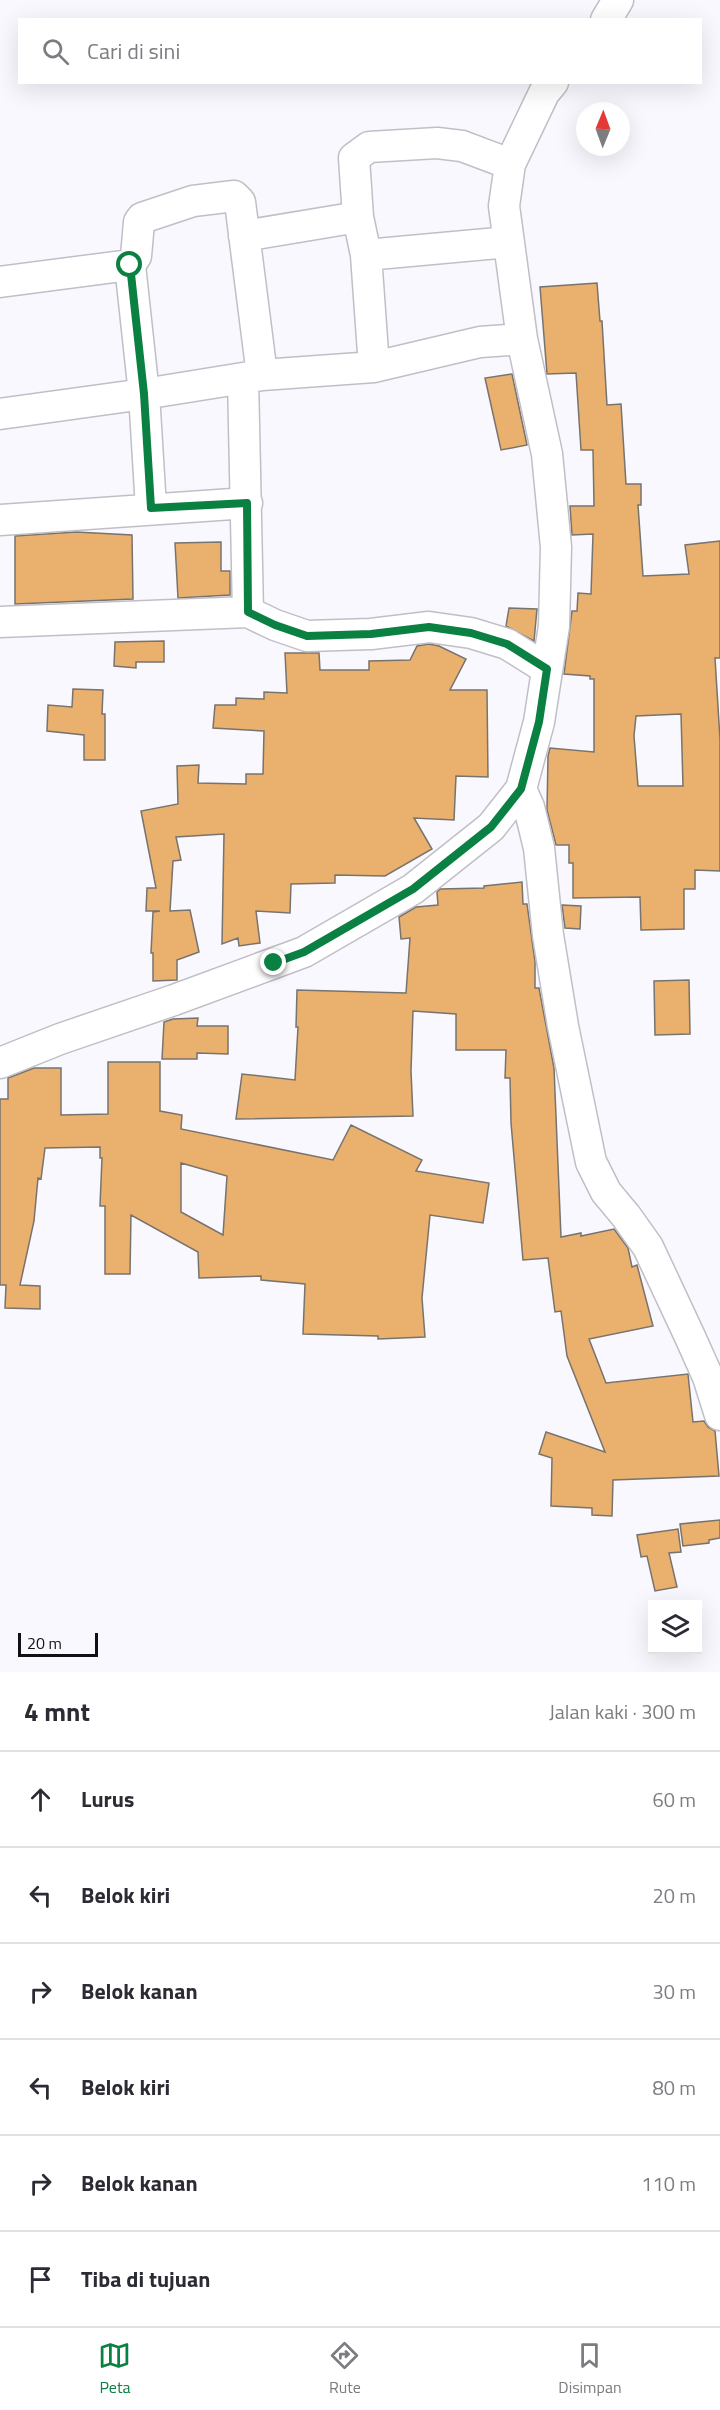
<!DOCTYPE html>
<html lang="id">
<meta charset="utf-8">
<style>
:root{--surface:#fff;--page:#f2f2f3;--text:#2b2b33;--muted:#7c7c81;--line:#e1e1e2;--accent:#0b8043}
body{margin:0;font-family:"Titillium Web",sans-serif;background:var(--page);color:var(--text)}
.controls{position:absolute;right:18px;bottom:18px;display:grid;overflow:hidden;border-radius:0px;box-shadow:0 6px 24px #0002}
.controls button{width:54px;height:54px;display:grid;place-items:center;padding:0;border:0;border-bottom:2px solid var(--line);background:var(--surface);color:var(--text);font:30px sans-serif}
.compass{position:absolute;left:576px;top:102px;width:54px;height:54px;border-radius:50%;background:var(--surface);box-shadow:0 6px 24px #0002;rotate:1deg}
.scale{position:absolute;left:18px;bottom:15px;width:80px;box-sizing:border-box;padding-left:6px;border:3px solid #111114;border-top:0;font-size:16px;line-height:21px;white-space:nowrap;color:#111114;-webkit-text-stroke:4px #f9f8fe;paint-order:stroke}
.stop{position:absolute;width:18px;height:18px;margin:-14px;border:4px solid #0b8043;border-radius:50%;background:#fff}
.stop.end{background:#0b8043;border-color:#fff;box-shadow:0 2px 6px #0008}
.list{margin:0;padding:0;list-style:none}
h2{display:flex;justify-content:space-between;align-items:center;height:78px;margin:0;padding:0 24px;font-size:26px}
h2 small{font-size:20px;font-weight:400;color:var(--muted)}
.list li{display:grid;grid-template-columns:39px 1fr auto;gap:18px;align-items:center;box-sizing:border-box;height:96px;padding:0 24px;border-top:2px solid var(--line)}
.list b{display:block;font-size:22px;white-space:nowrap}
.list em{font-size:20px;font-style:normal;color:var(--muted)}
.icon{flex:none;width:33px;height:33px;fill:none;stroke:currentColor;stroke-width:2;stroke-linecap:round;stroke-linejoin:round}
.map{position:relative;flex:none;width:720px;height:1672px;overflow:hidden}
.search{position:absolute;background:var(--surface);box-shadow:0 6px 24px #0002;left:18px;right:18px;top:18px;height:66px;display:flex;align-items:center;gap:15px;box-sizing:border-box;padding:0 21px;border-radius:0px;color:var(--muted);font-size:22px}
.sheet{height:654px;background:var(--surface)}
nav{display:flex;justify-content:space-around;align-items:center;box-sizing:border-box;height:84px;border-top:2px solid var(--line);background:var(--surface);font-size:16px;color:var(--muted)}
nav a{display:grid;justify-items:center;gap:3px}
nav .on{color:var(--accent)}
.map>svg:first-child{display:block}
.building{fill:#eab06d;stroke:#78736d;stroke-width:1.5;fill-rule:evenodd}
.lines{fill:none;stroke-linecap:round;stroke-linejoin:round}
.street-casing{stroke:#c0bfc7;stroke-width:33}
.street{stroke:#fff;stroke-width:30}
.route{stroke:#0b8043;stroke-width:8}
</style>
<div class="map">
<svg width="720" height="1672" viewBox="0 0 720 1672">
<rect width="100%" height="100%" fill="#f9f8fe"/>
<path class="building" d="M 597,283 L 600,321 L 602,321 L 607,405 L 621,404 L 626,484 L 641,484 L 641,505 L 638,505 L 643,576 L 689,574 L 685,545 L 720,541 L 720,658 L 715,658 L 720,739 L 720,871 L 695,870 L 695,889 L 684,889 L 684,929 L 641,930 L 640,897 L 573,898 L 573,863 L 569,863 L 569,845 L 556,845 L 547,810 L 548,756 L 550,748 L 594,752 L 594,679 L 590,679 L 590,676 L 564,674 L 572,611 L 577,611 L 578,593 L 591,594 L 593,534 L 572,535 L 570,506 L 594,506 L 593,450 L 581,450 L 576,373 L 547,374 L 540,287 ZM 681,714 L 683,786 L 638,786 L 634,736 L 636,716 Z
M 512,374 L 527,445 L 501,450 L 485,378 Z
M 76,532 L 132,535 L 133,599 L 15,604 L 15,536 Z
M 221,542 L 221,571 L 230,571 L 230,595 L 178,598 L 175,543 Z
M 509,608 L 537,609 L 534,641 L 506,626 Z
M 164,641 L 164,662 L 136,662 L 136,668 L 114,666 L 115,642 Z
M 429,644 L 439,646 L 466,659 L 450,690 L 487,690 L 488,777 L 456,776 L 454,820 L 414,818 L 432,849 L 385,876 L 335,875 L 335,883 L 291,884 L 290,913 L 256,911 L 260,943 L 239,946 L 238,938 L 222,944 L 224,834 L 176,837 L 181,860 L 173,861 L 170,911 L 190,910 L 199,952 L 177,960 L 177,980 L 153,981 L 153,953 L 151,953 L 153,912 L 160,911 L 146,911 L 147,888 L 156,888 L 141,811 L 178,804 L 177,766 L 199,765 L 198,783 L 246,784 L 246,774 L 263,774 L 264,731 L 213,728 L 215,705 L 236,705 L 236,698 L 264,699 L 264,692 L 287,693 L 285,653 L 319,653 L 320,670 L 369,670 L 369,661 L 410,660 L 417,646 Z
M 73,689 L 103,690 L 102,714 L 105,714 L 105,760 L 84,760 L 84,735 L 47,731 L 48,705 L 72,707 Z
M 522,882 L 523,904 L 527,904 L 535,962 L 535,988 L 539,988 L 554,1068 L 561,1237 L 581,1233 L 581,1236 L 614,1229 L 628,1248 L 632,1267 L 637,1265 L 653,1326 L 589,1339 L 606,1383 L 688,1374 L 693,1422 L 704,1421 L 708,1427 L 715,1431 L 719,1476 L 613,1480 L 612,1516 L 592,1515 L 592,1508 L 551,1506 L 552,1458 L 539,1454 L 546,1432 L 605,1452 L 567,1356 L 561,1311 L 555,1312 L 548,1258 L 523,1260 L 511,1123 L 510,1078 L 505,1078 L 506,1050 L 456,1050 L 456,1014 L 413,1011 L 411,1071 L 413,1116 L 236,1119 L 242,1074 L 295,1080 L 298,1027 L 296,1027 L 297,990 L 406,993 L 410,938 L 401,939 L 399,917 L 416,907 L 438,905 L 437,892 L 440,889 L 484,888 L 484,886 Z
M 562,905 L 581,906 L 580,929 L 565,928 Z
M 689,980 L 690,1034 L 655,1035 L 654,981 Z
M 198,1018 L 197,1026 L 228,1026 L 228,1054 L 197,1053 L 197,1059 L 162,1059 L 164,1022 L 173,1019 Z
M 108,1062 L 160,1062 L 160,1111 L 182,1115 L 181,1129 L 333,1160 L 351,1125 L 422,1160 L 416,1171 L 489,1183 L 483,1223 L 430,1215 L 422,1298 L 425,1337 L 378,1339 L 378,1336 L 303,1334 L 305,1284 L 261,1280 L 261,1276 L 199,1278 L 198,1252 L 131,1215 L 130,1274 L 105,1274 L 105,1206 L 100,1206 L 102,1158 L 100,1158 L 100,1147 L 45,1148 L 41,1179 L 38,1178 L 34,1221 L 20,1285 L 40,1286 L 40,1309 L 5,1308 L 6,1285 L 0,1285 L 0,1099 L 8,1099 L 8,1078 L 34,1068 L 61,1068 L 61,1115 L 108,1114 ZM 181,1163 L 227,1176 L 223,1235 L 181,1212 Z
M 720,1520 L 720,1538 L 709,1540 L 709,1543 L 683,1546 L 680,1524 Z
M 678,1529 L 681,1552 L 669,1553 L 677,1587 L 655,1591 L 647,1556 L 641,1557 L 637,1535 Z"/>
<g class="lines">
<defs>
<path id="street" d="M 606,20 L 618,0
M 358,217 L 354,158 L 369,147 L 437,143 L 462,146 L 510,164
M 244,236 L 358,217 L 366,255 L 374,367
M 366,255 L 509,242
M 130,265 L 144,394 L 151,508
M 0,282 L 130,265 L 136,256 L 139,222 L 142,218 L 193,201 L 234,196 L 240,202 L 262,375
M 243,378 L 248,612
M 0,414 L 144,394 L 262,375 L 374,367 L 480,342 L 522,339
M 0,520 L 247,503
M 0,622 L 248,612 L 275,625 L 307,636 L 371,634 L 429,627 L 471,633 L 507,644 L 547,669
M 521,789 L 529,807 L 539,848 L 548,935 L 563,1026 L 591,1162 L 606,1192 L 626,1216 L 648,1247 L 691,1339 L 708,1377 L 720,1415
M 0,1063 L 60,1039 L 174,1000 L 304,952 L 413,889 L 491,827 L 521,789 L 539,722 L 554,626 L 556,547 L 547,454 L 522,339 L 504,206 L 510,164 L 544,93 L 553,82"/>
</defs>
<use href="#street" class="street-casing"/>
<use href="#street" class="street"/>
</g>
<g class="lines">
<path class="route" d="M 130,265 L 144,394 L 151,508 L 247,503 L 248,612 L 275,625 L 307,636 L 371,634 L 429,627 L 471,633 L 507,644 L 547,669 L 539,722 L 521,789 L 491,827 L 413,889 L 304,952 L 274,963"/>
</g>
</svg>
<div class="controls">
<button><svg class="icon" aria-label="layers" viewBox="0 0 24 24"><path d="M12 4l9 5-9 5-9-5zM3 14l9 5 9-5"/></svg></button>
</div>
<svg class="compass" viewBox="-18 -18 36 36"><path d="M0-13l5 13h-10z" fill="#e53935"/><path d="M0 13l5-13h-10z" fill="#7c7c81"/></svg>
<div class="scale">20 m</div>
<div class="stop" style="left:130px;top:265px"></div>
<div class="stop end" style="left:274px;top:963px"></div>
<div class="search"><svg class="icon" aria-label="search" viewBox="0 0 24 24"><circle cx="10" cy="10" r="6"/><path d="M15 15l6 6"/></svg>Cari di sini</div>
</div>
<section class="sheet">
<h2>4 mnt<small>Jalan kaki · 300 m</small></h2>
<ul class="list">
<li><svg class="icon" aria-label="ahead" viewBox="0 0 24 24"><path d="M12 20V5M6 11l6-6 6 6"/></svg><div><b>Lurus</b></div><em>60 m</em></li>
<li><svg class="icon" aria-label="left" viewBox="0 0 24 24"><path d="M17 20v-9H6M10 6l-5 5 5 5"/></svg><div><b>Belok kiri</b></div><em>20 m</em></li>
<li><svg class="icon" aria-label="right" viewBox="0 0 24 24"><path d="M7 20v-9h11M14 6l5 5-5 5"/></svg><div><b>Belok kanan</b></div><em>30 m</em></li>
<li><svg class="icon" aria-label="left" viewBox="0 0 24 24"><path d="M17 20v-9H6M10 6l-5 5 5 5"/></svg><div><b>Belok kiri</b></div><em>80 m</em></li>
<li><svg class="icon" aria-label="right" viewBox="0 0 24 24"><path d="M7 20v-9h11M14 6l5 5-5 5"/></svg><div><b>Belok kanan</b></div><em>110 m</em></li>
<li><svg class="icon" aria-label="arrive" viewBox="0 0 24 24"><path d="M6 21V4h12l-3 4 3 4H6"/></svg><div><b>Tiba di tujuan</b></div></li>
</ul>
</section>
<nav>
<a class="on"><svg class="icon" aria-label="map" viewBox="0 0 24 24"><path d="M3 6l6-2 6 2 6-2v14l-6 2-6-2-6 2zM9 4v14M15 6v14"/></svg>Peta</a>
<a><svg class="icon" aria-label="directions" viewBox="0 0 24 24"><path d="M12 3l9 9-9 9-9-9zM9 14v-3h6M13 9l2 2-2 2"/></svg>Rute</a>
<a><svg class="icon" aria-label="saved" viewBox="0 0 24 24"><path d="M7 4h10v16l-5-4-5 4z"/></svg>Disimpan</a>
</nav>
